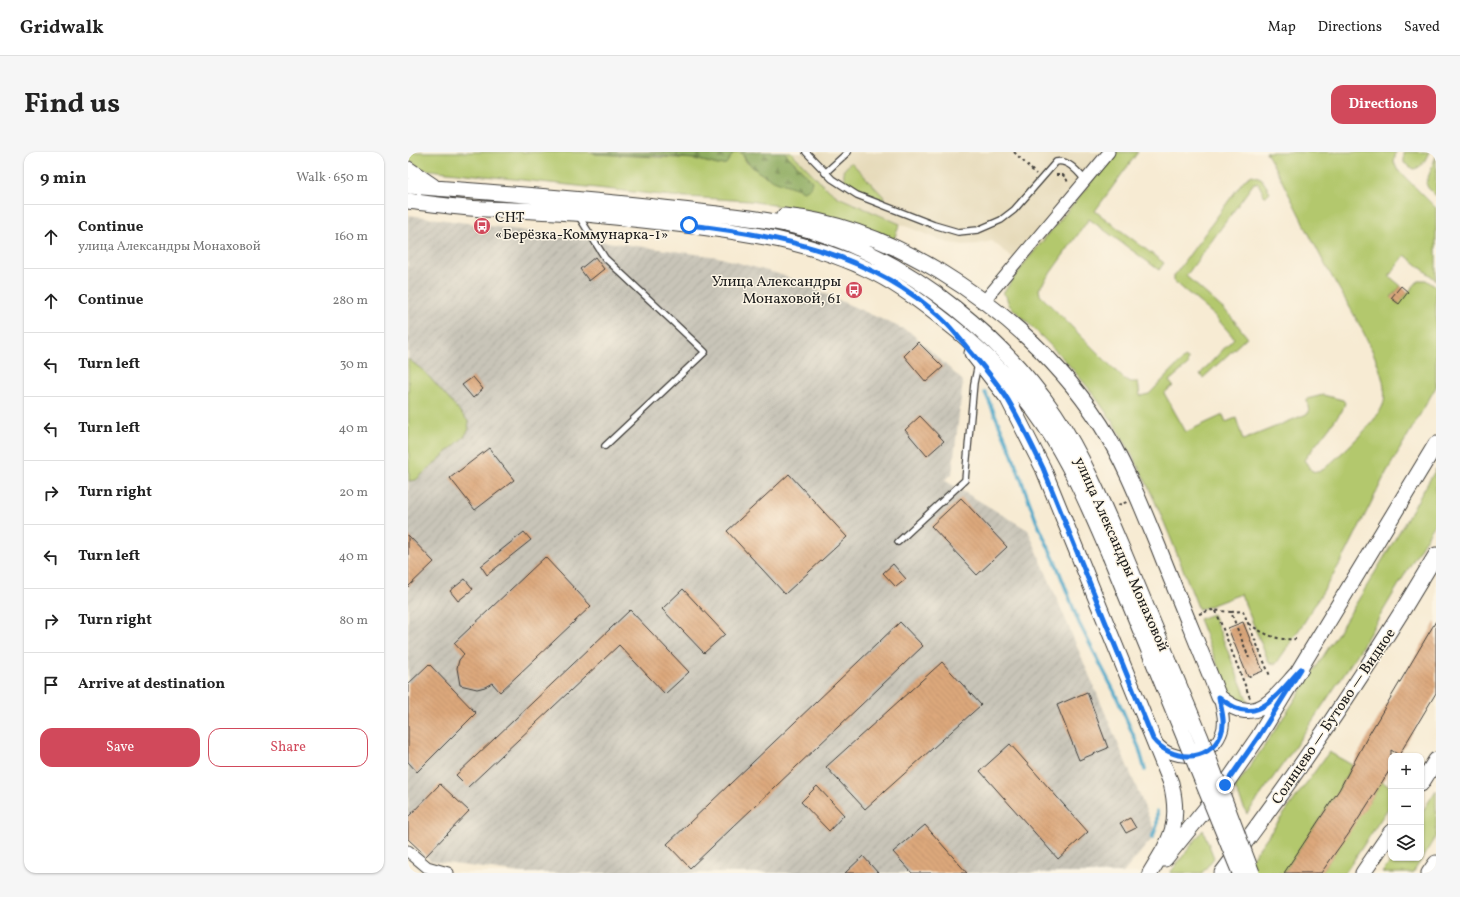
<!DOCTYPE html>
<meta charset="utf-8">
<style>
:root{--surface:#fff;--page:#f6f6f6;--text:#222;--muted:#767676;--line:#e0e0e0;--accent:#d1495b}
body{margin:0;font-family:Vollkorn,serif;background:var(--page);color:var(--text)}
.controls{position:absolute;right:12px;bottom:12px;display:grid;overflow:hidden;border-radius:8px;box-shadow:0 1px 3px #0004}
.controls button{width:36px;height:36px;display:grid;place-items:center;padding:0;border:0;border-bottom:1px solid var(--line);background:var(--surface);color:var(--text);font:20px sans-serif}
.stop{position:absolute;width:12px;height:12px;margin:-9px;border:3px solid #1a73e8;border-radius:50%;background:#fff}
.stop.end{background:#1a73e8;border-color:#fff;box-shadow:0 1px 4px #0008}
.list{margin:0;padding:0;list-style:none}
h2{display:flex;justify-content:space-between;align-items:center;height:52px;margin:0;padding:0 16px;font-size:17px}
h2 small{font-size:13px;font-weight:400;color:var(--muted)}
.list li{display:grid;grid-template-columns:26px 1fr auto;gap:12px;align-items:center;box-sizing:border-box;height:64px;padding:0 16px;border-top:1px solid var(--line)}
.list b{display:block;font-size:15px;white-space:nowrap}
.list p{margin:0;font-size:13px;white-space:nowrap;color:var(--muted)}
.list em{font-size:13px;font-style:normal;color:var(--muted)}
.actions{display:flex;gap:8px;padding:12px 16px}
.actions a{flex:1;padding:9px 0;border:1px solid var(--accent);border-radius:12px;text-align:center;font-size:14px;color:var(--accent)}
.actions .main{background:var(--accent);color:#fff}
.icon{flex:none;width:22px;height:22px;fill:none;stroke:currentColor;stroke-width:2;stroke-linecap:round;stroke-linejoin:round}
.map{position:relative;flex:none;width:1028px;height:721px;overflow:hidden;border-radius:12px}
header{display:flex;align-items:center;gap:24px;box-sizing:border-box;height:56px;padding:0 20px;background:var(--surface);border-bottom:1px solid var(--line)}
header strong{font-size:19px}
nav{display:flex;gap:22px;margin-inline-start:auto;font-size:14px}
.intro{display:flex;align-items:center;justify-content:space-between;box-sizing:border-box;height:96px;padding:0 24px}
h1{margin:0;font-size:28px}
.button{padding:10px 18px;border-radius:12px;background:var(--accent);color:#fff;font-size:14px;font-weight:700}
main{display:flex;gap:24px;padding:0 24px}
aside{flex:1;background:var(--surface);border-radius:12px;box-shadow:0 1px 3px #0004}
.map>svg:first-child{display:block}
.built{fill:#e6daba}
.industrial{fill:url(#industrial-furrows)}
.green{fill:#b3c86d;stroke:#687244}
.forest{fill:url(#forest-firs);stroke:#55643e}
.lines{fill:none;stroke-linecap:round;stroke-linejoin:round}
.stream{stroke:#4aa6c8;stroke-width:3.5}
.building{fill:url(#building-back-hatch)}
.service-casing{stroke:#3d3b37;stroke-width:8}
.minor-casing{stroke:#3d3b37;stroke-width:13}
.secondary-casing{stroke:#3d3b37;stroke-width:17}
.path{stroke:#3d3b37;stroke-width:2;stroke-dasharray:3 3;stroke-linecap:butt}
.service{stroke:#fff;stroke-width:5.5}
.minor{stroke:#fff;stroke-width:11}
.secondary{stroke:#fff;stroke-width:15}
.secondary-bridge-casing{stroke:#3d3b37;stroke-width:17;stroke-linecap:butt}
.secondary-bridge{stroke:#fff;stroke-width:15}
.route{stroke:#1a73e8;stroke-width:5}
.labels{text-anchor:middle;stroke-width:3;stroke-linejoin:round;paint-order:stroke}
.poi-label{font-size:15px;fill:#1c1c1c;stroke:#fcf5e5;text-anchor:start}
.street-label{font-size:15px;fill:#1c1c1c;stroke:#fcf5e5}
</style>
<header>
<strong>Gridwalk</strong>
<nav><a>Map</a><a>Directions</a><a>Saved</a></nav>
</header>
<div class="intro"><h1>Find us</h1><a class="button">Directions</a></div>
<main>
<aside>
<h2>9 min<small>Walk · 650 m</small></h2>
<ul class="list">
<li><svg class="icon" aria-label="ahead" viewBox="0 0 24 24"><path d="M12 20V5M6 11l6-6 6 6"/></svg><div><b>Continue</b><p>улица Александры Монаховой</p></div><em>160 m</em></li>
<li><svg class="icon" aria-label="ahead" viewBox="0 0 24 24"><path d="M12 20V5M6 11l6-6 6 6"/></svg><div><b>Continue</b></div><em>280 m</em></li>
<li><svg class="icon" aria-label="left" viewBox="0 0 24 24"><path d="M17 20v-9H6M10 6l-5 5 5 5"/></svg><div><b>Turn left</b></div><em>30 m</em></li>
<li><svg class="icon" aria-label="left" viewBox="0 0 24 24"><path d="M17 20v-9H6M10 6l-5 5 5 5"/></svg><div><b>Turn left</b></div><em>40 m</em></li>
<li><svg class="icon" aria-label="right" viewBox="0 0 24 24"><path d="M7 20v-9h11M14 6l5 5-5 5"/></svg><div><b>Turn right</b></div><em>20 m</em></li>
<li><svg class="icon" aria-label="left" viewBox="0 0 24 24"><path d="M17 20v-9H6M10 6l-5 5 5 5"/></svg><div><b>Turn left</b></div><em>40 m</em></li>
<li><svg class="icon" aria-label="right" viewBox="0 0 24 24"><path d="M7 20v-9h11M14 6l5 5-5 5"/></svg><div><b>Turn right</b></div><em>80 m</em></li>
<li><svg class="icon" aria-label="arrive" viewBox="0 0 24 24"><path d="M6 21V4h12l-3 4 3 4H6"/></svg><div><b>Arrive at destination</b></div></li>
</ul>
<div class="actions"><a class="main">Save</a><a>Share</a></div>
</aside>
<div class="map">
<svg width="1028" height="721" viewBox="0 0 1028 721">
<defs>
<pattern id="industrial-furrows" width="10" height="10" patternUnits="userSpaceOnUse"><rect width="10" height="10" fill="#c8c4b8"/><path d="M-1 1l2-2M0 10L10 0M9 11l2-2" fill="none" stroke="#aba89e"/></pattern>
<pattern id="forest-firs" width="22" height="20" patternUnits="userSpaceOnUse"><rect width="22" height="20" fill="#8eac60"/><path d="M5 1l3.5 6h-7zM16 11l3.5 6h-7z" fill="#738b4e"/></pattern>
<pattern id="building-back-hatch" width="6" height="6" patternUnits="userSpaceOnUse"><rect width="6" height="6" fill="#dca77c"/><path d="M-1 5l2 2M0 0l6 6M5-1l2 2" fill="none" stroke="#bc8f6b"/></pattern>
</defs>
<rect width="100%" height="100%" fill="#fcf5e5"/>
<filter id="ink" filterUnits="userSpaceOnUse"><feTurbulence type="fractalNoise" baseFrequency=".025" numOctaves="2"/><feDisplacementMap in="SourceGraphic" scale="8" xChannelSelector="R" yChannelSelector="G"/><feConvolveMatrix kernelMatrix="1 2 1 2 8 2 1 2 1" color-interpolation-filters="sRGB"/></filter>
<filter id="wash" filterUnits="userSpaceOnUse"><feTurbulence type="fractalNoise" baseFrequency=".012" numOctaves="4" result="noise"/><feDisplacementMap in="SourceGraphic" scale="16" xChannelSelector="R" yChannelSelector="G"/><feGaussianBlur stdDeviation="0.9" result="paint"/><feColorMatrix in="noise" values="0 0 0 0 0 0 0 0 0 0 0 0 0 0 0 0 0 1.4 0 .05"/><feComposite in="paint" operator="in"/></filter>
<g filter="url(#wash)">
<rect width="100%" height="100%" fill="#f7ebd3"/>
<path class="built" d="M 383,0 L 715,0 L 618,117 L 584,89 L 571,92 L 557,93 L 540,91 L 487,70 L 430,45 L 417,35 Z"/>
<path class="industrial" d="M 0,63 L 310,105 L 377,124 L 502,180 L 555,229 L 544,322 L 536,328 L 620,378 L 748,682 L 715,721 L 113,721 L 23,709 L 0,687 Z"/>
<path class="green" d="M 0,0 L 184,0 L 188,2 L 287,7 L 310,13 L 326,0 L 333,0 L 339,11 L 404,29 L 376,0 L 383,0 L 417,35 L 430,45 L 492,72 L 486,87 L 445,71 L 400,59 L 342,49 L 263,44 L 12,17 L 0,7 Z
M 708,0 L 730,0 L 687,59 L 756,111 L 751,118 L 681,67 L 631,137 L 632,143 L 715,226 L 722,230 L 730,230 L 732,244 L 741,242 L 777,205 L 781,208 L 779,210 L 781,212 L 761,229 L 765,234 L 756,241 L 778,280 L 815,263 L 818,270 L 828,266 L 835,288 L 901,261 L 899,247 L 915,243 L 935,248 L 937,251 L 934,259 L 896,308 L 904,319 L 910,320 L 916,317 C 932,303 968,271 975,253 C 987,220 928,135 913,105 C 894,70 878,34 858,0 L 988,0 L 986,10 L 989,17 L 1028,56 L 1028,128 L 997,103 L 981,124 L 993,134 L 983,145 L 990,152 L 1011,128 L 1018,128 L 1028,135 L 1028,235 L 978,321 L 937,403 L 897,469 L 868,512 L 861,511 L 833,442 L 791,458 C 765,392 741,325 702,266 C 674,223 638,188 601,153 L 598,144 L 595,141 L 620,107 Z
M 996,0 L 1021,0 C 1017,8 1015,15 1006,17 L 996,11 Z
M 1028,4 L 1028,44 L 1020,36 L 1018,31 Z
M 443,10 L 476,45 L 475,48 L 450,38 L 437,29 L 435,19 Z
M 844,23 L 853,26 L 862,40 L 857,45 L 850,31 L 846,31 L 778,124 L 821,162 L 839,185 L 795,226 L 792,222 L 826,186 L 806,163 L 766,129 L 766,124 L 835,29 Z
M 0,207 L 16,219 L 60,269 L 61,277 L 56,285 L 8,328 L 1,329 Z
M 1028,317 L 1028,370 L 950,501 L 882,602 L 839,662 L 827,636 C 900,533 965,426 1028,317 Z
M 805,462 L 840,550 L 830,548 L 820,539 L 791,467 Z
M 921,600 L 944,613 L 931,638 L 876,721 L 833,721 Z
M 974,630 L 983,635 L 983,652 L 937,721 L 913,721 Z
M 1028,638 L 1028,684 L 1005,721 L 974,721 L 985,706 L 1013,706 L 1013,662 Z
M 795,678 L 806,706 L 794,721 L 762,721 Z"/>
<path class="forest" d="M 184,0 L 326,0 L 318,12 L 310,13 L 287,7 L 256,4 L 188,2 Z
M 333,0 L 376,0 L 404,29 L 402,36 L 396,39 C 370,29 347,26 333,0 Z"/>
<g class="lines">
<path class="stream" d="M 577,240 L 602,297 L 628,368 L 649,414 L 671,471 L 706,539 L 731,596 L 737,618
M 744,686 L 749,673 L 749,659"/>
</g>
<g id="blocks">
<path class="building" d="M 187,105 L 196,117 L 181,129 L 172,117 Z
M 993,134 L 1000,140 L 991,152 L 983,146 Z
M 510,190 L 535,215 L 518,230 L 496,204 Z
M 65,225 L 75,237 L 65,246 L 54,233 Z
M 512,264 L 536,289 L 519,304 L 497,278 Z
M 81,296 L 106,328 L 67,358 L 42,326 Z
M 381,322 L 439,385 L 377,442 L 319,379 Z
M 553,346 L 599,395 L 569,423 L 523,374 Z
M 116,380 L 123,388 L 79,423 L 73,414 Z
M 0,383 L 26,410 L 0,435 Z
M 137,405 L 183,454 L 92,540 L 84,531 L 77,535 L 69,537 L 52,533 L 49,516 L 51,508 L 56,502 L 46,491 Z
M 485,412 L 498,427 L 488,435 L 475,421 Z
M 57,427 L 65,437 L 50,449 L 42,439 Z
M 275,437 L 317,482 L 296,501 L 254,457 Z
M 222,458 L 281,520 L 257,542 L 211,493 L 60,635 L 48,623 Z
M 1028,469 L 1028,541 L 991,603 L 983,598 L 983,616 L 942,680 L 913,721 L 876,721 L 931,638 L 960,584 Z
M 492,470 L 515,494 L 282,716 L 259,692 Z
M 835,470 L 855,519 L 840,525 L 820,476 Z
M 534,510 L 573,553 L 457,657 L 418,615 Z
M 21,512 L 68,561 L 9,620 L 0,610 L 0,532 Z
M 679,540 L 700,596 L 671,608 L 649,553 Z
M 602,592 L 680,680 L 650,707 L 572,619 Z
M 32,632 L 61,659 L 18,704 L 0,687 L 0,665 Z
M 409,634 L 436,663 L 421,679 L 393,650 Z
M 722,666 L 728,676 L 718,681 L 712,671 Z
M 517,673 L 559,721 L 504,721 L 485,700 Z
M 455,704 L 470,721 L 437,721 Z"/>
</g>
</g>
<g filter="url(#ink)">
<use href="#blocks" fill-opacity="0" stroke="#3d3b37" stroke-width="1"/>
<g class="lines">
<defs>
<path id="service" d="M 398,0 L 424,27 L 449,43 L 526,73 L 550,80 L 570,78 L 593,68 L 606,58 L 648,10 C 660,7 670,20 677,28
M 417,21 L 440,0
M 170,63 L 197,106 L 297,200 L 197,294
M 490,390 L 557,328 L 566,231 L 570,212"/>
<path id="minor" d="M 576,149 L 701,0
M 748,590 C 765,612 802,608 813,582 C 818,571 814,557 811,545
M 0,699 L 19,715 L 40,721"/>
<path id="secondary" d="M 0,17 L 25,34
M 0,34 C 92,41 183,47 274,58 C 323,64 373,67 420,84 C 507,114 595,186 647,262 C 675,304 695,352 715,399
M 0,49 C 25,52 51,56 77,57 C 107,58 136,59 166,61 C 201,64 235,68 269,72 C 336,80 405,89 467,121 C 494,135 517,153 541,172 C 577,200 609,232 635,271 C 663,312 682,358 702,404
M 376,64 C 431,69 484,91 531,119 C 595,158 652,210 693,273 C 717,311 733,353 750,394 C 770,445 791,495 811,545 C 849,578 867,544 893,517
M 564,201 L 600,247 L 635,316 L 763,631 C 773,672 763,687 742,721
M 1013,632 L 1028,608
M 757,707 L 817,633 L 851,584 L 1028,292
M 814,721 C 892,619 963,513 1028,403
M 955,721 L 983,680
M 1021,721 L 1028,711"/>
</defs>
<use href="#service" class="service-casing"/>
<use href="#minor" class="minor-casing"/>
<use href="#secondary" class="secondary-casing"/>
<path class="path" d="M 606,0 L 628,22
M 648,23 L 655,23 L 659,28 L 660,32
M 710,353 L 719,350
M 808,459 L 842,546
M 823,460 L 835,459 L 862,524
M 791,462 L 803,458 L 823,460 L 828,473
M 841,472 C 856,482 869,489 888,487
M 829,476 L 841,506"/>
<use href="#service" class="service"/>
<use href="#minor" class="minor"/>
<use href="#secondary" class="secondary"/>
<defs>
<path id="secondary-bridge" d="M 715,399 L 793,586 L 844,721
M 702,404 L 832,721"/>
</defs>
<use href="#secondary-bridge" class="secondary-bridge-casing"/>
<use href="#secondary-bridge" class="secondary-bridge"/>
</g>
</g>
<g class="lines" filter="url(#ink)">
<path class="route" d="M 281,73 C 369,83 466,102 533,166 C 543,175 552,187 561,198 C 575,214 589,230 600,248 C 613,270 624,293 635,316 L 745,587 C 762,609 801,612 813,582 C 818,570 813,557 811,545 C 849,578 867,544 893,517 L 851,584 L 817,633"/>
</g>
<defs>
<symbol id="bus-disc" viewBox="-11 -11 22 22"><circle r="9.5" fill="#d1495b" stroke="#fcf5e5"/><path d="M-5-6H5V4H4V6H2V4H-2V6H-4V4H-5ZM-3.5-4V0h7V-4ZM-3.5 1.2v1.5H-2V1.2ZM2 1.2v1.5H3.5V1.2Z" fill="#fff"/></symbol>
</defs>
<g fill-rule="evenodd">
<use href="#bus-disc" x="64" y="64" width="20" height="20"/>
<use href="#bus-disc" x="436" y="128" width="20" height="20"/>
</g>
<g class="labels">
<g class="poi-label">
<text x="87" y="70">СНТ<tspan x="87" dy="17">«Берёзка-Коммунарка-1»</tspan></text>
<text x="433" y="134" text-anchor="end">Улица Александры<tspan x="433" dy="17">Монаховой, 61</tspan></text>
</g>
<g class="street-label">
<text transform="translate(714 402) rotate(66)" y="5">улица Александры Монаховой</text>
<text transform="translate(925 564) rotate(-56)" y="5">Солнцево — Бутово — Видное</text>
</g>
</g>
</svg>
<div class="controls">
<button>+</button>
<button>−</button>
<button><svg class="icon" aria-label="layers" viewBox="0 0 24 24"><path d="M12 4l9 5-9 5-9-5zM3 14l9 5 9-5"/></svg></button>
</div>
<div class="stop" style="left:281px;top:73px"></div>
<div class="stop end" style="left:817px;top:633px"></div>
</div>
</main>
